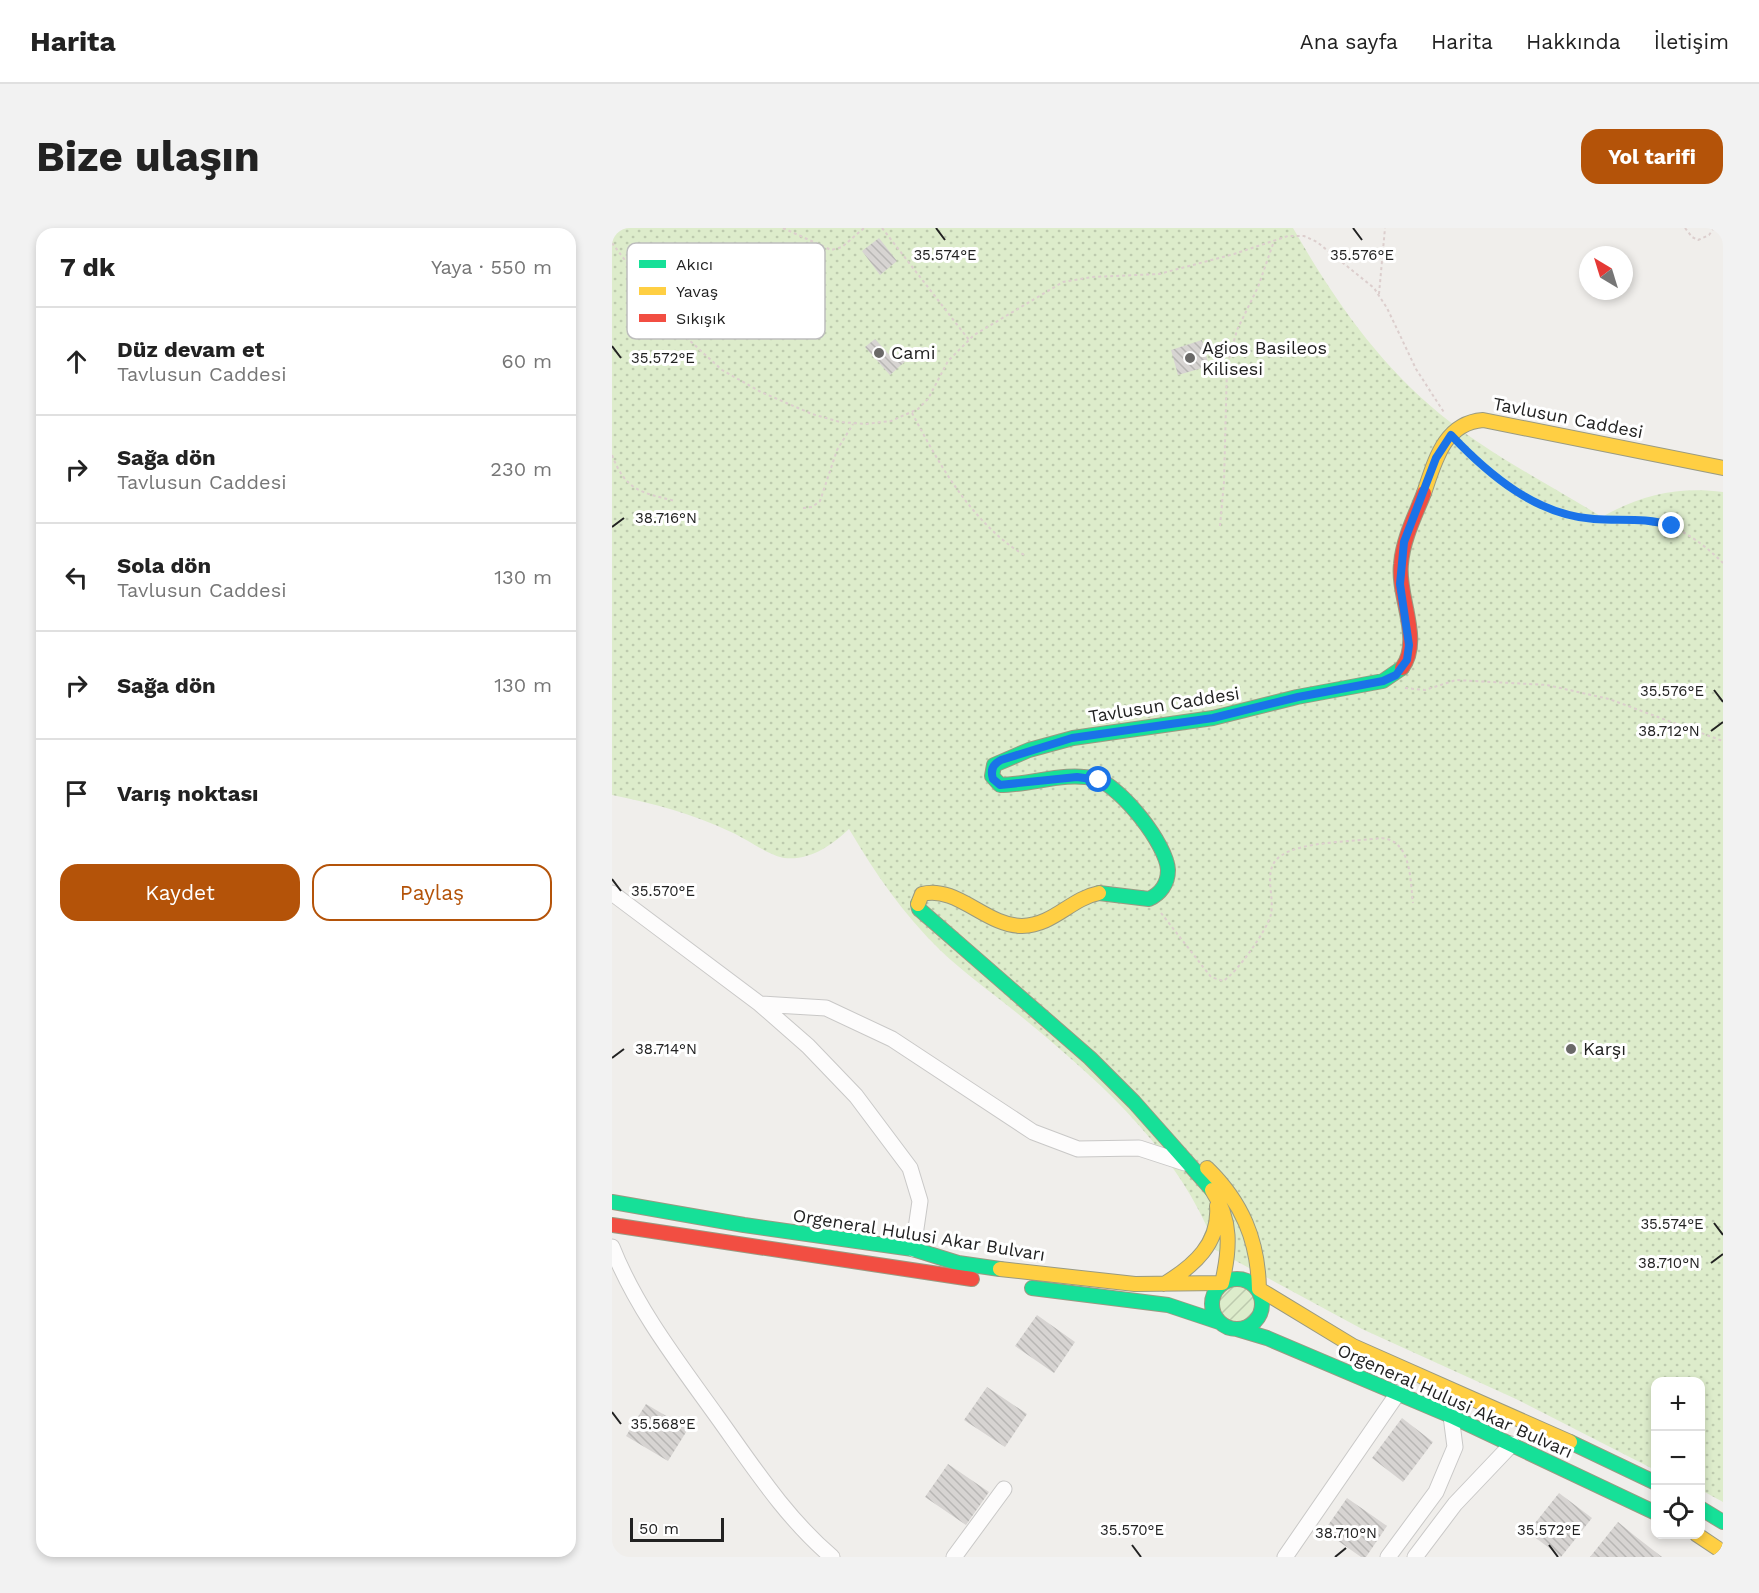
<!DOCTYPE html>
<html lang="tr">
<meta charset="utf-8">
<style>
:root{--surface:#fff;--page:#f2f2f2;--text:#222;--muted:#767676;--line:#e0e0e0;--accent:#b45309}
body{margin:0;font-family:"Work Sans",sans-serif;background:var(--page);color:var(--text)}
.controls{position:absolute;right:18px;bottom:18px;display:grid;overflow:hidden;border-radius:12px;box-shadow:0 3px 9px #0003}
.controls button{width:54px;height:54px;display:grid;place-items:center;padding:0;border:0;border-bottom:2px solid var(--line);background:var(--surface);color:var(--text);font:30px sans-serif}
.compass{position:absolute;left:967px;top:18px;width:54px;height:54px;border-radius:50%;background:var(--surface);box-shadow:0 3px 9px #0003;rotate:322deg}
.scale{position:absolute;left:18px;bottom:15px;width:94px;box-sizing:border-box;padding-left:6px;border:3px solid #222;border-top:0;font-size:16px;line-height:21px;white-space:nowrap;color:#222;-webkit-text-stroke:4px #fff;paint-order:stroke}
.stop{position:absolute;width:18px;height:18px;margin:-14px;border:4px solid #1a73e8;border-radius:50%;background:#fff}
.stop.end{background:#1a73e8;border-color:#fff;box-shadow:0 2px 6px #0008}
.list{margin:0;padding:0;list-style:none}
h2{display:flex;justify-content:space-between;align-items:center;height:78px;margin:0;padding:0 24px;font-size:26px}
h2 small{font-size:20px;font-weight:400;color:var(--muted)}
.list li{display:grid;grid-template-columns:39px 1fr auto;gap:18px;align-items:center;box-sizing:border-box;height:108px;padding:0 24px;border-top:2px solid var(--line)}
.list b{display:block;font-size:22px;white-space:nowrap}
.list p{margin:0;font-size:20px;white-space:nowrap;color:var(--muted)}
.list em{font-size:20px;font-style:normal;color:var(--muted)}
.actions{display:flex;gap:12px;padding:18px 24px}
.actions a{flex:1;padding:14px 0;border:2px solid var(--accent);border-radius:18px;text-align:center;font-size:21px;color:var(--accent)}
.actions .main{background:var(--accent);color:#fff}
.icon{flex:none;width:33px;height:33px;fill:none;stroke:currentColor;stroke-width:2;stroke-linecap:round;stroke-linejoin:round}
.map{position:relative;flex:none;width:1111px;height:1329px;overflow:hidden;border-radius:18px}
header{display:flex;align-items:center;gap:36px;box-sizing:border-box;height:84px;padding:0 30px;background:var(--surface);border-bottom:2px solid var(--line)}
header strong{font-size:28px}
nav{display:flex;gap:33px;margin-inline-start:auto;font-size:21px}
.intro{display:flex;align-items:center;justify-content:space-between;box-sizing:border-box;height:144px;padding:0 36px}
h1{margin:0;font-size:42px}
.button{padding:15px 27px;border-radius:18px;background:var(--accent);color:#fff;font-size:21px;font-weight:700}
main{display:flex;gap:36px;padding:0 36px}
aside{flex:1;background:var(--surface);border-radius:18px;box-shadow:0 3px 9px #0003}
.map>svg:first-child{display:block}
.grass{fill:url(#grass-dots)}
.garden{fill:url(#garden-furrows)}
.building{fill:url(#building-back-hatch)}
.lines{fill:none;stroke-linecap:round;stroke-linejoin:round}
.street-casing{stroke:#c9c8c7;stroke-width:17}
.fast-casing{stroke:#999a82;stroke-width:16}
.slow-casing{stroke:#999a82;stroke-width:16}
.jam-casing{stroke:#999a82;stroke-width:16}
.path{stroke:#dccecd;stroke-width:2;stroke-dasharray:3 3;stroke-linecap:butt}
.street{stroke:#fdfcfc;stroke-width:15}
.fast{stroke:#16e098;stroke-width:14}
.slow{stroke:#ffcf43;stroke-width:14}
.jam{stroke:#f24e42;stroke-width:14}
.route{stroke:#1a73e8;stroke-width:8}
.ticks{fill:none;stroke:#222;stroke-width:2}
.poi-dot{fill:#6a6968;stroke:#fff;stroke-width:2}
.labels{text-anchor:middle;stroke-width:6;stroke-linejoin:round;paint-order:stroke}
.poi-label{font-size:18px;fill:#222;stroke:#fff;text-anchor:start}
.street-label{font-size:18px;fill:#222;stroke:#fff}
.key{fill:#fff;stroke:#bdbdbd;stroke-width:1.5}
.key-label{font-size:16px;fill:#222}
.ticks-label{font-size:15px;text-anchor:middle;fill:#222;stroke:#fff;stroke-width:6;stroke-linejoin:round;paint-order:stroke}
</style>
<header>
<strong>Harita</strong>
<nav><a>Ana sayfa</a><a>Harita</a><a>Hakkında</a><a>İletişim</a></nav>
</header>
<div class="intro"><h1>Bize ulaşın</h1><a class="button">Yol tarifi</a></div>
<main>
<aside>
<h2>7 dk<small>Yaya · 550 m</small></h2>
<ul class="list">
<li><svg class="icon" aria-label="ahead" viewBox="0 0 24 24"><path d="M12 20V5M6 11l6-6 6 6"/></svg><div><b>Düz devam et</b><p>Tavlusun Caddesi</p></div><em>60 m</em></li>
<li><svg class="icon" aria-label="right" viewBox="0 0 24 24"><path d="M7 20v-9h11M14 6l5 5-5 5"/></svg><div><b>Sağa dön</b><p>Tavlusun Caddesi</p></div><em>230 m</em></li>
<li><svg class="icon" aria-label="left" viewBox="0 0 24 24"><path d="M17 20v-9H6M10 6l-5 5 5 5"/></svg><div><b>Sola dön</b><p>Tavlusun Caddesi</p></div><em>130 m</em></li>
<li><svg class="icon" aria-label="right" viewBox="0 0 24 24"><path d="M7 20v-9h11M14 6l5 5-5 5"/></svg><div><b>Sağa dön</b></div><em>130 m</em></li>
<li><svg class="icon" aria-label="arrive" viewBox="0 0 24 24"><path d="M6 21V4h12l-3 4 3 4H6"/></svg><div><b>Varış noktası</b></div></li>
</ul>
<div class="actions"><a class="main">Kaydet</a><a>Paylaş</a></div>
</aside>
<div class="map">
<svg width="1111" height="1329" viewBox="0 0 1111 1329">
<defs>
<pattern id="grass-dots" width="8" height="8" patternUnits="userSpaceOnUse" patternTransform="scale(1.5)"><rect width="8" height="8" fill="#ddeccb"/><path d="M2 2h.1M6 6h.1" fill="none" stroke="#bdcaae" stroke-width="1.8" stroke-linecap="round"/></pattern>
<pattern id="garden-furrows" width="10" height="10" patternUnits="userSpaceOnUse" patternTransform="scale(1.5)"><rect width="10" height="10" fill="#ddeccb"/><path d="M-1 1l2-2M0 10L10 0M9 11l2-2" fill="none" stroke="#bdcaae"/></pattern>
<pattern id="building-back-hatch" width="6" height="6" patternUnits="userSpaceOnUse" patternTransform="scale(1.5)"><rect width="6" height="6" fill="#d7d4d2"/><path d="M-1 5l2 2M0 0l6 6M5-1l2 2" fill="none" stroke="#b8b6b4"/></pattern>
</defs>
<rect width="100%" height="100%" fill="#f0eeeb"/>
<path class="grass" d="M 0,0 L 681,0 C 721,70 765,134 828,186 C 877,226 936,256 990,289 C 1028,267 1067,258 1111,264 L 1111,1274 L 1089,1262 L 1088,1154 L 1044,1154 L 1043,1242 L 904,1171 L 750,1101 L 589,1014 L 595,999 C 555,911 479,846 405,785 C 379,764 352,745 328,722 C 291,686 263,645 237,601 C 220,617 198,633 172,630 C 158,628 133,610 119,604 C 81,586 41,575 0,567 Z"/>
<path class="garden" d="M606 1075a20 20 0 1 1 40 0a20 20 0 1 1-40 0Z"/>
<path class="building" d="M 267,10 L 285,33 L 268,47 L 250,23 Z
M 263,111 L 281,131 L 291,121 L 298,129 L 278,147 L 253,119 Z
M 590,112 L 597,138 L 566,147 L 559,122 Z
M 425,1087 L 463,1114 L 442,1145 L 403,1118 Z
M 375,1159 L 415,1186 L 393,1219 L 352,1192 Z
M 34,1176 L 76,1201 L 56,1233 L 14,1208 Z
M 790,1190 L 821,1214 L 791,1254 L 760,1230 Z
M 336,1236 L 377,1264 L 354,1297 L 313,1269 Z
M 947,1265 L 980,1290 L 949,1329 L 916,1304 Z
M 735,1270 L 775,1298 L 754,1329 L 749,1329 L 712,1303 Z
M 1006,1294 L 1023,1308 L 1050,1329 L 978,1329 Z"/>
<g class="lines">
<defs>
<path id="street" d="M 0,665 L 148,776 L 196,818 L 244,868 L 298,940 L 308,973 L 301,1021
M 148,776 L 214,780 L 280,811 L 421,904 L 466,921 L 527,920 L 573,935
M 0,1019 C 24,1080 66,1134 104,1187 C 140,1237 173,1289 220,1329
M 342,1329 L 392,1261
M 673,1329 L 786,1165
M 776,1329 L 824,1264 L 843,1219 L 839,1188
M 803,1329 L 843,1276 L 900,1216"/>
<path id="fast" d="M 487,665 L 537,671 C 548,666 556,656 556,642 C 555,617 509,558 484,551 C 453,543 420,557 388,557 L 380,548 L 382,537 L 417,522 L 461,510 L 601,490 L 685,469 L 771,453 L 790,440
M 306,676 L 307,681 L 478,830 L 522,874 L 600,962
M 0,974 L 132,997 L 301,1021 L 346,1035 L 388,1041
M600 1076a25 25 0 1 1 50 0a25 25 0 1 1-50 0Z
M 420,1060 L 556,1077 L 607,1094
M 625,1101 L 655,1110 L 839,1188 L 1044,1285
M 958,1214 L 1044,1255
M 1088,1280 L 1111,1294"/>
<path id="slow" d="M 812,265 C 823,233 832,195 871,192 L 1111,240
M 306,676 L 310,666 C 345,657 374,698 410,698 C 442,697 458,671 487,665
M 595,940 C 630,974 646,1012 647,1061
M 388,1041 L 523,1056 L 610,1055 C 618,1021 620,992 600,962
M 552,1056 C 582,1038 608,1015 605,978
M 647,1061 L 741,1118 L 958,1214
M 1084,1306 L 1111,1324"/>
<path id="jam" d="M 790,440 C 811,412 785,368 789,336 C 791,311 803,288 812,265
M 0,997 L 360,1051"/>
</defs>
<use href="#street" class="street-casing"/>
<use href="#fast" class="fast-casing"/>
<use href="#slow" class="slow-casing"/>
<use href="#jam" class="jam-casing"/>
<path class="path" d="M 171,0 L 219,22 L 230,19 L 252,0
M 270,0 L 357,112
M 1073,0 L 1080,9 L 1086,12 L 1097,7 L 1102,0
M 0,15 L 66,102 L 110,142 L 149,164 L 200,186 L 228,194 L 253,196 L 279,193 L 306,181 L 316,171 L 336,133 L 362,107 L 451,54 L 480,49 L 547,46 L 622,26 L 676,8 L 692,8 L 705,14 L 762,60 L 775,80 L 804,141 L 833,186
M 767,66 L 773,0
M 300,185 C 328,238 360,295 412,327
M 849,218 C 882,252 922,280 969,289 C 986,292 1002,290 1019,290 C 1056,291 1086,310 1111,335
M 0,227 C 14,263 28,264 63,273
M 191,280 L 200,279 L 208,273 L 225,222 L 241,196
M 608,298 L 612,254 L 615,138 L 625,102 L 646,59 L 662,13
M 793,460 L 813,462 L 844,452 L 935,457 L 997,471 L 1111,513
M 549,685 L 599,749 L 611,753 C 624,746 656,701 659,686 C 663,666 649,640 670,627 C 692,613 742,614 769,610 C 800,612 798,653 801,675"/>
<use href="#street" class="street"/>
<use href="#fast" class="fast"/>
<use href="#slow" class="slow"/>
<use href="#jam" class="jam"/>
</g>
<g class="lines">
<path class="route" d="M 487,552 L 465,549 L 388,557 L 381,551 C 378,542 381,536 389,532 L 460,510 L 601,490 L 686,469 L 771,453 L 784,447 L 795,432 L 797,417 L 788,356 L 792,314 L 824,230 L 839,207 C 877,247 924,287 982,291 C 1010,293 1033,289 1060,298"/>
</g>
<path class="ticks" d="M 324,0 L 333,12M 741,0 L 750,12M 0,118 L 9,130M 0,299 L 12,290M 1102,462 L 1111,474M 1099,503 L 1111,494M 0,651 L 9,663M 0,830 L 12,821M 1102,995 L 1111,1007M 1099,1035 L 1111,1026M 0,1184 L 9,1196M 520,1317 L 529,1329M 937,1317 L 946,1329M 723,1329 L 734,1320"/>
<g class="poi-dot">
<circle cx="267" cy="125" r="6"/>
<circle cx="578" cy="130" r="6"/>
<circle cx="959" cy="821" r="6"/>
</g>
<g class="labels">
<g class="poi-label">
<text x="590" y="126">Agios Basileos<tspan x="590" dy="21">Kilisesi</tspan></text>
<text x="279" y="131">Cami</text>
<text x="971" y="827">Karşı</text>
</g>
<g class="street-label">
<text transform="translate(956 190) rotate(11)" y="6">Tavlusun Caddesi</text>
<text transform="translate(552 477) rotate(-9)" y="6">Tavlusun Caddesi</text>
<text transform="translate(307 1007) rotate(9)" y="6">Orgeneral Hulusi Akar Bulvarı</text>
<text transform="translate(843 1173) rotate(24)" y="6">Orgeneral Hulusi Akar Bulvarı</text>
</g>
</g>
<rect x="15" y="15" width="198" height="96" rx="9" class="key"/>
<rect x="27" y="32" width="27" height="8" fill="#16e098"/>
<rect x="27" y="59" width="27" height="8" fill="#ffcf43"/>
<rect x="27" y="86" width="27" height="8" fill="#f24e42"/>
<g class="key-label">
<text x="64" y="42">Akıcı</text>
<text x="64" y="69">Yavaş</text>
<text x="64" y="96">Sıkışık</text>
</g>
<g class="ticks-label">
<text x="333" y="32">35.574°E</text>
<text x="750" y="32">35.576°E</text>
<text x="51" y="135">35.572°E</text>
<text x="54" y="295">38.716°N</text>
<text x="1060" y="468">35.576°E</text>
<text x="1057" y="508">38.712°N</text>
<text x="51" y="668">35.570°E</text>
<text x="54" y="826">38.714°N</text>
<text x="1060" y="1001">35.574°E</text>
<text x="1057" y="1040">38.710°N</text>
<text x="51" y="1201">35.568°E</text>
<text x="520" y="1307">35.570°E</text>
<text x="937" y="1307">35.572°E</text>
<text x="734" y="1310">38.710°N</text>
</g>
</svg>
<div class="controls">
<button>+</button>
<button>−</button>
<button><svg class="icon" aria-label="locate" viewBox="0 0 24 24"><circle cx="12" cy="12" r="6"/><path d="M12 2v4M12 18v4M2 12h4M18 12h4"/></svg></button>
</div>
<svg class="compass" viewBox="-18 -18 36 36"><path d="M0-13l5 13h-10z" fill="#e53935"/><path d="M0 13l5-13h-10z" fill="#767676"/></svg>
<div class="scale">50 m</div>
<div class="stop" style="left:487px;top:552px"></div>
<div class="stop end" style="left:1060px;top:298px"></div>
</div>
</main>
